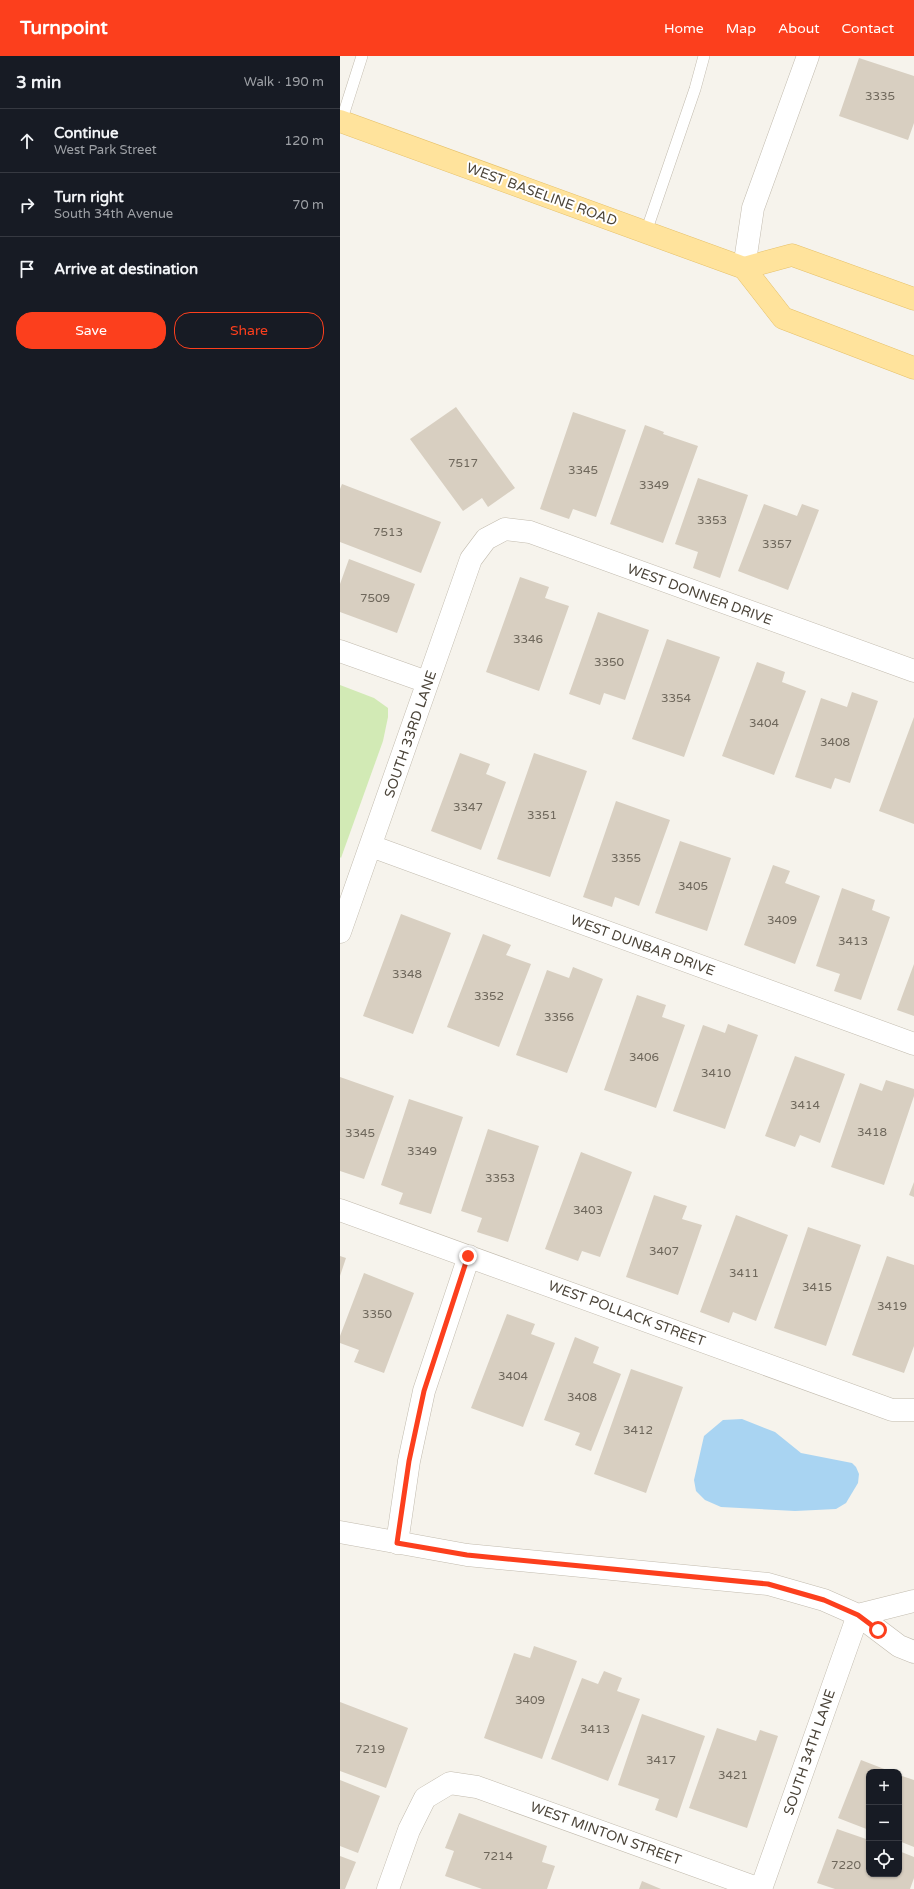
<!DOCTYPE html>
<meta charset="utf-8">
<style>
:root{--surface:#171b24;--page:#20242c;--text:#f1f3f6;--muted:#9ea1a6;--line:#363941;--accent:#fc3f1d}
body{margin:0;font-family:"Varela Round",sans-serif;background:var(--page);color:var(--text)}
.controls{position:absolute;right:12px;bottom:12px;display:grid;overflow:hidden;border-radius:8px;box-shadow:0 1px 3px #0004}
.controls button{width:36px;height:36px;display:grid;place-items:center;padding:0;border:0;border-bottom:1px solid var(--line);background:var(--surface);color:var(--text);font:20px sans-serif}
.stop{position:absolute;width:12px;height:12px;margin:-9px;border:3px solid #fc3f1d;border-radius:50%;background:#fff}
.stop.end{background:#fc3f1d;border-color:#fff;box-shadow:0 1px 4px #0008}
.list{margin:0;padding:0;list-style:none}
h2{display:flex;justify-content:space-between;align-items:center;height:52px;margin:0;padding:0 16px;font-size:17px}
h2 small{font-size:13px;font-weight:400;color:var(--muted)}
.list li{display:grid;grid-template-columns:26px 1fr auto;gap:12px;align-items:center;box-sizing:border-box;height:64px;padding:0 16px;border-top:1px solid var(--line)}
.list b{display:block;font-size:15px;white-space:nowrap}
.list p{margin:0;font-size:13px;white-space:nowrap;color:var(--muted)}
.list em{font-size:13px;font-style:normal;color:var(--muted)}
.actions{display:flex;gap:8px;padding:12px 16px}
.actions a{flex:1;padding:9px 0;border:1px solid var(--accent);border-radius:16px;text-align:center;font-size:14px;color:var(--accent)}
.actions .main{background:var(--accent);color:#fff}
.icon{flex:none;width:22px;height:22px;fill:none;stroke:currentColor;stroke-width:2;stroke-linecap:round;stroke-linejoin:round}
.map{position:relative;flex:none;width:574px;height:1833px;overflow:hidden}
header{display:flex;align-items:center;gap:24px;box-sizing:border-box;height:56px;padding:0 20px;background:var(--accent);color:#fff}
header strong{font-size:19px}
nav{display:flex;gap:22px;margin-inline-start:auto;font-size:14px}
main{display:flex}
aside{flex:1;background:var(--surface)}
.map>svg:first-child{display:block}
.green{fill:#d2eab5}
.water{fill:#a9d4f2}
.building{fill:#d8cfc1}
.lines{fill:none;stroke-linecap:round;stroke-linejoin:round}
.service-casing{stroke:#c2bbae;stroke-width:12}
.minor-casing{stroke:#c2bbae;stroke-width:23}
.primary-casing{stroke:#e6c16a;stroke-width:23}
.service{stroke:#fff;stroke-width:11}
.minor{stroke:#fff;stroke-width:22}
.primary{stroke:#ffe39c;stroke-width:22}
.route{stroke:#fc3f1d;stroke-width:5}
.labels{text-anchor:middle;stroke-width:4;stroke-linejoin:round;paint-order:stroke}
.number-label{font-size:12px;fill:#6e675b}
.street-label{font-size:14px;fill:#4b4439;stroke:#fff}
</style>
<header>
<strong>Turnpoint</strong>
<nav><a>Home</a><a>Map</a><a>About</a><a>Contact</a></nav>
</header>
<main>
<aside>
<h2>3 min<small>Walk · 190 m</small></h2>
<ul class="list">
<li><svg class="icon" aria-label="ahead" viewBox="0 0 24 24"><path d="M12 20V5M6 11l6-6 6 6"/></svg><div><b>Continue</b><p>West Park Street</p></div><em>120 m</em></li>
<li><svg class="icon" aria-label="right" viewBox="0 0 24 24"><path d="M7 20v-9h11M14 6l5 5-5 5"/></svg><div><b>Turn right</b><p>South 34th Avenue</p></div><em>70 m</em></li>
<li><svg class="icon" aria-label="arrive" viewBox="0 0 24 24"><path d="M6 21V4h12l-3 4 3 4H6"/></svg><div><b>Arrive at destination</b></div></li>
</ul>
<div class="actions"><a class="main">Save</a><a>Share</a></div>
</aside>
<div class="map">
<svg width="574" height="1833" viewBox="0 0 574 1833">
<rect width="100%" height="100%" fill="#f6f3ec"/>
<path class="green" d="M 0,629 L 34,642 L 48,652 L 48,661 L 43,685 L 1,802 L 0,801 Z"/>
<path class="water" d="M 402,1363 L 435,1376 L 461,1397 L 512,1407 L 516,1411 L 519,1418 L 518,1427 L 506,1447 L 496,1453 L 455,1455 L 381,1451 L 365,1444 L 356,1435 L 354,1424 L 364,1380 L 383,1364 Z"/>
<path class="building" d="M 519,2 L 574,20 L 574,67 L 568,84 L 499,60 Z
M 116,351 L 175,432 L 148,451 L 142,442 L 123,455 L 70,383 Z
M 233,356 L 286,374 L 256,461 L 233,453 L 229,463 L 200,453 Z
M 305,369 L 324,376 L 323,378 L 358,390 L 323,487 L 270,468 Z
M 358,422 L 408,439 L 380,522 L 353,512 L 358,496 L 335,488 Z
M 2,428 L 101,466 L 81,517 L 0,486 L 0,433 Z
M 424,448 L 457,460 L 462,448 L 479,454 L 448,534 L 398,515 Z
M 9,503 L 75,528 L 57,577 L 0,556 L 0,528 Z
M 180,521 L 209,531 L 205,542 L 229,550 L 199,635 L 146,616 Z
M 258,556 L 309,574 L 285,644 L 264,637 L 260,649 L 229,638 Z
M 327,583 L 380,601 L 344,701 L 292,683 Z
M 417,606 L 445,616 L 442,626 L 466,635 L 434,719 L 382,700 Z
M 512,636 L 538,645 L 510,727 L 495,722 L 491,733 L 455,721 L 481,642 L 507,651 Z
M 574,661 L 574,768 L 539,755 Z
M 120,697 L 150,708 L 146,718 L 166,726 L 141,794 L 91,775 Z
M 194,697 L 247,715 L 210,821 L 157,803 Z
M 276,745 L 330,764 L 299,850 L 275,841 L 272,851 L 243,841 Z
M 340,785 L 391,802 L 367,875 L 315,857 Z
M 433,809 L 450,815 L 445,827 L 480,840 L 455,908 L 404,889 Z
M 502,832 L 535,844 L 532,854 L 550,861 L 521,944 L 494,935 L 500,918 L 476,910 Z
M 61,858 L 111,877 L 73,978 L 23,960 Z
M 143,878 L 171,889 L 166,899 L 191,908 L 159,991 L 107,971 Z
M 574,908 L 574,960 L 557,954 Z
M 233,911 L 263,923 L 227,1017 L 176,999 L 207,914 L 229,922 Z
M 297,939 L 326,949 L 322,961 L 345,969 L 316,1052 L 264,1034 Z
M 388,968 L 418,979 L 385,1073 L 333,1055 L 363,969 L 385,977 Z
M 455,1000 L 505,1018 L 480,1087 L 460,1079 L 455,1091 L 425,1080 Z
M 0,1021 L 54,1040 L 24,1123 L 0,1115 Z
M 546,1024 L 574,1033 L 574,1040 L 544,1129 L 491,1111 L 520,1027 L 542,1035 Z
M 69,1043 L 123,1061 L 91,1158 L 59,1148 L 63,1137 L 41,1129 Z
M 148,1073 L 199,1090 L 168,1186 L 137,1176 L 142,1162 L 121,1155 Z
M 241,1096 L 292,1116 L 260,1201 L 242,1195 L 238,1205 L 205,1193 Z
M 574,1126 L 574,1141 L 569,1139 Z
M 314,1139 L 347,1150 L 342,1163 L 362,1169 L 338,1239 L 286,1221 Z
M 396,1159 L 448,1179 L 416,1265 L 393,1256 L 389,1267 L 360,1256 Z
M 468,1171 L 521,1189 L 486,1290 L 434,1272 Z
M 0,1200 L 6,1202 L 0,1220 Z
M 547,1200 L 574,1209 L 574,1290 L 564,1317 L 512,1299 Z
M 24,1217 L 74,1237 L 44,1317 L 14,1306 L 19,1294 L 0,1287 L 0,1280 Z
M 167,1258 L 195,1268 L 191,1278 L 215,1287 L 183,1371 L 131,1352 Z
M 235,1281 L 259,1291 L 253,1307 L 281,1318 L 251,1395 L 235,1389 L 240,1377 L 204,1364 Z
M 291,1313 L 343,1331 L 306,1437 L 254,1418 Z
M 194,1590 L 237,1605 L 202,1703 L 144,1682 L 174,1597 L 190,1602 Z
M 264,1615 L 282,1622 L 277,1635 L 300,1643 L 268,1725 L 211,1703 L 242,1622 L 258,1628 Z
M 0,1646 L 68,1672 L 46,1732 L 0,1715 Z
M 302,1658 L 365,1680 L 337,1762 L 315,1754 L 319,1743 L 278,1729 Z
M 377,1672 L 416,1685 L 420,1674 L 438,1680 L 407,1772 L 349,1752 Z
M 521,1704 L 552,1716 L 529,1716 L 529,1774 L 498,1762 Z
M 559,1719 L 574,1724 L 574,1791 L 559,1785 Z
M 0,1724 L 40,1740 L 18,1797 L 0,1790 Z
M 119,1757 L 207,1790 L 202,1806 L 215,1810 L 207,1833 L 142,1833 L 105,1820 L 114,1795 L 105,1792 Z
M 497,1773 L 529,1784 L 529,1818 L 559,1818 L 559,1795 L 574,1801 L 574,1822 L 570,1833 L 495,1833 L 477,1827 Z
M 0,1800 L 16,1806 L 5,1833 L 0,1833 Z
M 302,1825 L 321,1833 L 299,1833 Z"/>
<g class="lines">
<defs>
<path id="service" d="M 1,66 L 22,0
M 306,176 L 355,33 L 364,0"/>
<path id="minor" d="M 404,212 L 413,152 L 468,0
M 0,595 L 87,626
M 31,790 L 574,988
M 0,876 L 131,503 L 146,483 L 165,473 L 190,476 L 574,615
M 0,1154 L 552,1354 L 574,1354
M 0,1476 L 127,1499 L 428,1528 L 484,1544 L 518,1559 L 559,1590 L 574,1596
M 57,1487 L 69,1405 L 84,1335 L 129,1200
M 518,1559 L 574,1545
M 48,1833 L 69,1774 L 85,1742 L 110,1727 L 137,1731 L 420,1833
M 421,1833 L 518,1559"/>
<path id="primary" d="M 0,65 L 404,212 L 443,262 L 574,312
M 404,212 L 452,199 L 574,243"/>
</defs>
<use href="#service" class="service-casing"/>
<use href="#minor" class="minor-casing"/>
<use href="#primary" class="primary-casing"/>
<use href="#service" class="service"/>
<use href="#minor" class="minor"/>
<use href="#primary" class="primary"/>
</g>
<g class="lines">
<path class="route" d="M 128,1200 L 84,1335 L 69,1405 L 57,1487 L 127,1499 L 428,1528 L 484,1544 L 518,1559 L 538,1574"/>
</g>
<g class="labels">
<g class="number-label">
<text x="540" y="44">3335</text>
<text x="123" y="411">7517</text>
<text x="243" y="418">3345</text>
<text x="314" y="433">3349</text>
<text x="372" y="468">3353</text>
<text x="48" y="480">7513</text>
<text x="437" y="492">3357</text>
<text x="35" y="546">7509</text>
<text x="188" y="587">3346</text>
<text x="269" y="610">3350</text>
<text x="336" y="646">3354</text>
<text x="424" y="671">3404</text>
<text x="495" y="690">3408</text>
<text x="128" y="755">3347</text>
<text x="202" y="763">3351</text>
<text x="286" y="806">3355</text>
<text x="353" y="834">3405</text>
<text x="442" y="868">3409</text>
<text x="513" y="889">3413</text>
<text x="67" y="922">3348</text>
<text x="149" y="944">3352</text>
<text x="219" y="965">3356</text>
<text x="304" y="1005">3406</text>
<text x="376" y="1021">3410</text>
<text x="465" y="1053">3414</text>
<text x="532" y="1080">3418</text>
<text x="20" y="1081">3345</text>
<text x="82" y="1099">3349</text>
<text x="160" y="1126">3353</text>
<text x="248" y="1158">3403</text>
<text x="324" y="1199">3407</text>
<text x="404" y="1221">3411</text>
<text x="477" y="1235">3415</text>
<text x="552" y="1254">3419</text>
<text x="37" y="1262">3350</text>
<text x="173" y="1324">3404</text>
<text x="242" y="1345">3408</text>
<text x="298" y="1378">3412</text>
<text x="190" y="1648">3409</text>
<text x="255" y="1677">3413</text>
<text x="30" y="1697">7219</text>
<text x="321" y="1708">3417</text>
<text x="393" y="1723">3421</text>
<text x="158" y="1804">7214</text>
<text x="506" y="1813">7220</text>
</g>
<g class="street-label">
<text transform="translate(202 138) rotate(20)" y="5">WEST BASELINE ROAD</text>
<text transform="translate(360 538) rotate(20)" y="5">WEST DONNER DRIVE</text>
<text transform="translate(70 678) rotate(-71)" y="5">SOUTH 33RD LANE</text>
<text transform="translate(303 889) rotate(20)" y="5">WEST DUNBAR DRIVE</text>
<text transform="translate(287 1257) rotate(20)" y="5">WEST POLLACK STREET</text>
<text transform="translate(469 1696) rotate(-71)" y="5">SOUTH 34TH LANE</text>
<text transform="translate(266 1777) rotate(20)" y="5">WEST MINTON STREET</text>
</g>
</g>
</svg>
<div class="controls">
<button>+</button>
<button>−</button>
<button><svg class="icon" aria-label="locate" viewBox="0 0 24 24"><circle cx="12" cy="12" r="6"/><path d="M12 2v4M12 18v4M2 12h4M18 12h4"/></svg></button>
</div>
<div class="stop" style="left:538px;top:1574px"></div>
<div class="stop end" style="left:128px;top:1200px"></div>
</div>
</main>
